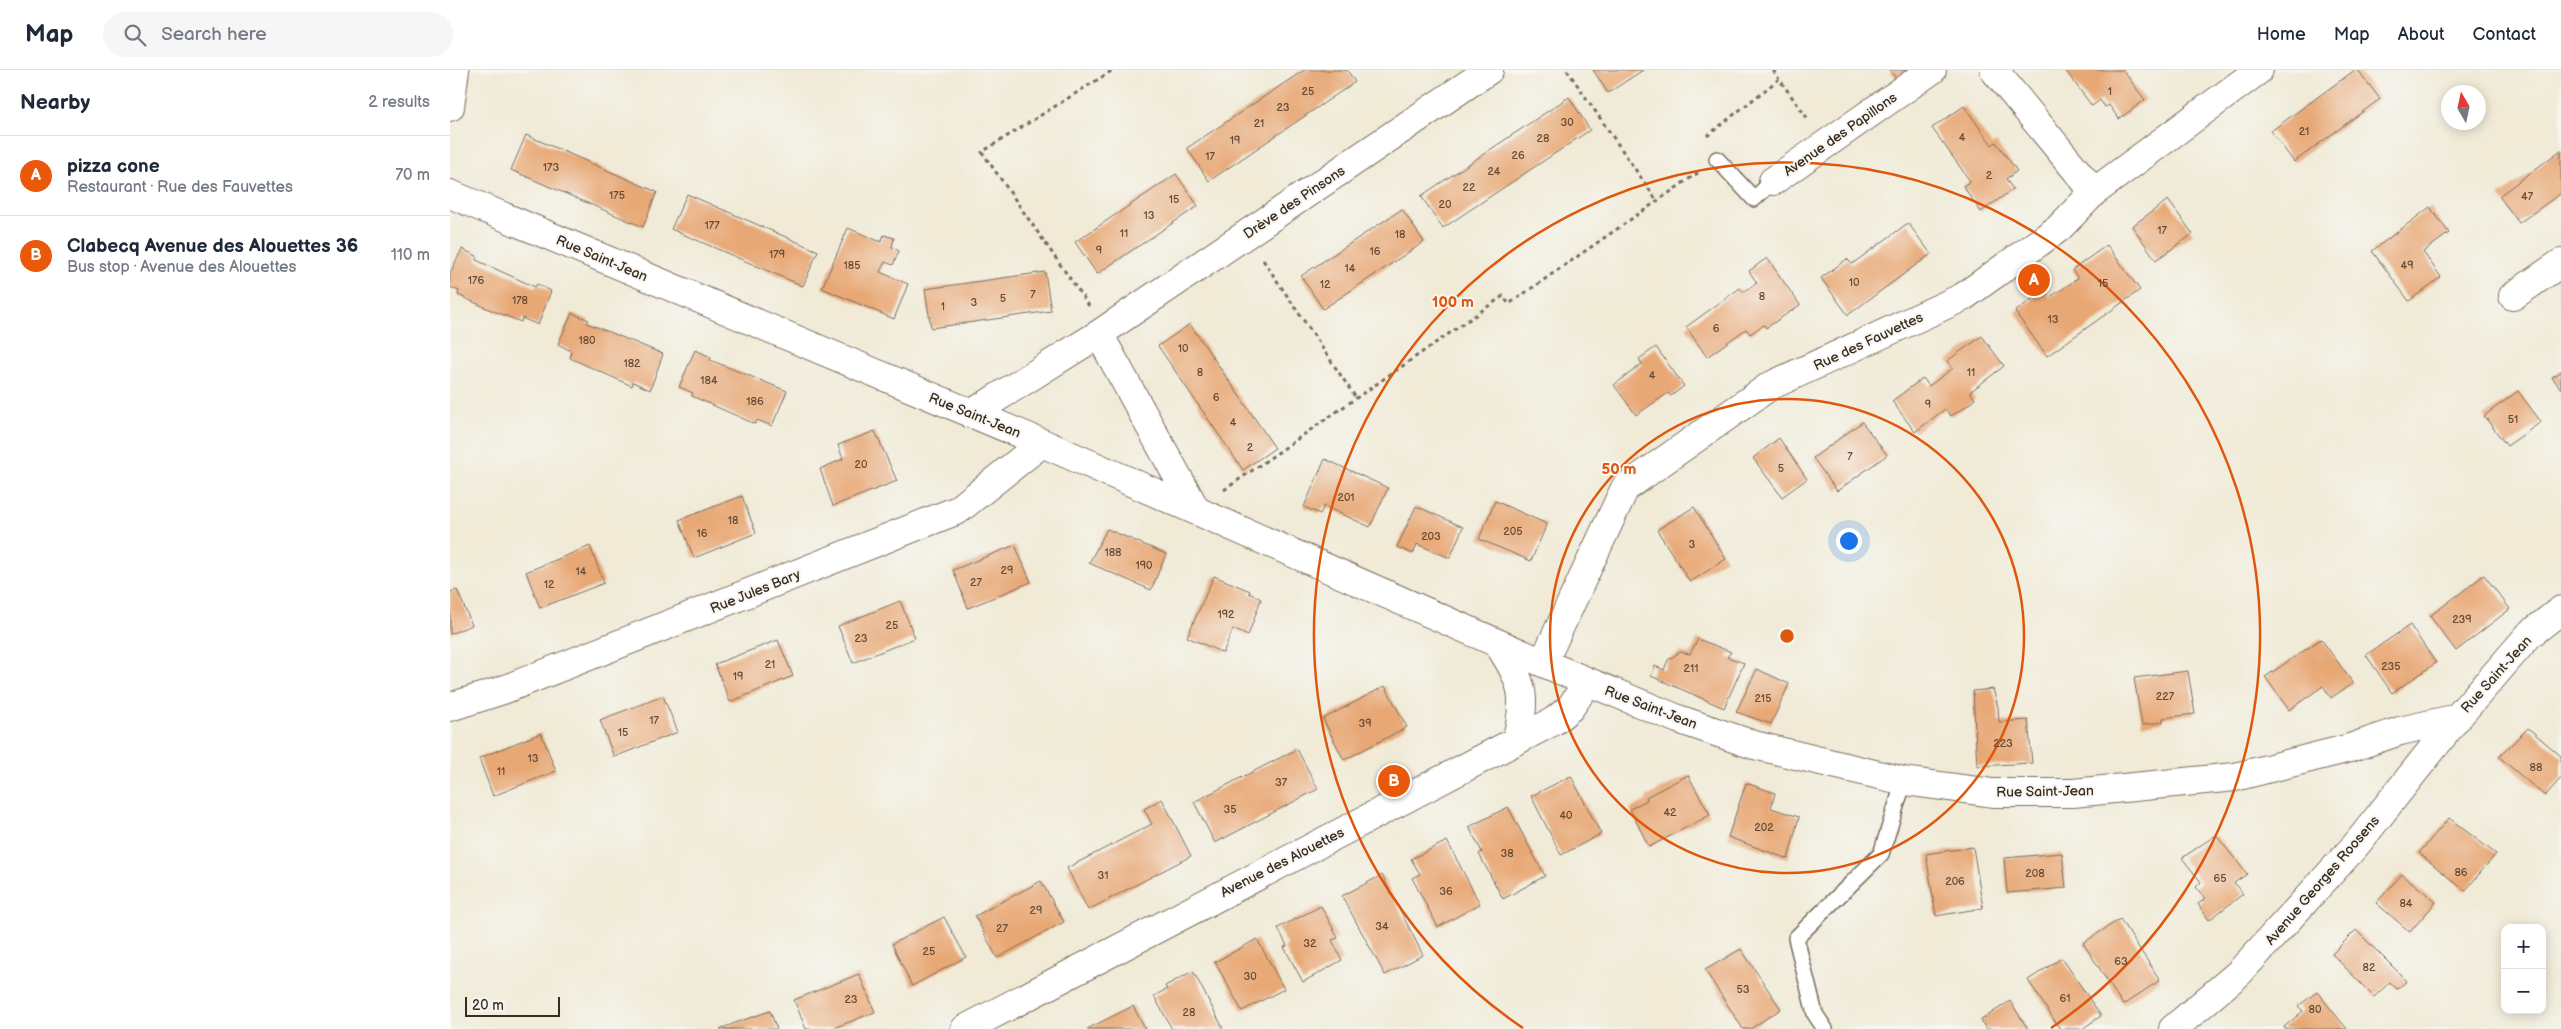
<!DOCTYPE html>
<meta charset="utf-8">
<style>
:root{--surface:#fff;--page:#f6f6f7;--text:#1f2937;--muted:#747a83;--line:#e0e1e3;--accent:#ea580c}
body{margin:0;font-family:"Balsamiq Sans",sans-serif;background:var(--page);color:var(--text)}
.controls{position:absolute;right:15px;bottom:15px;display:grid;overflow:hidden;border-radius:10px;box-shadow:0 2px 12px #0003}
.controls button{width:45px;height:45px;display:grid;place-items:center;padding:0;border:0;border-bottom:1px solid var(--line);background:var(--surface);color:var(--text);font:25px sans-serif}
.compass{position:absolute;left:1991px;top:15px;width:45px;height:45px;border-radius:50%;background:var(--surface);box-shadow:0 2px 12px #0003;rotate:351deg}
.scale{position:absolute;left:15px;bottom:12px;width:95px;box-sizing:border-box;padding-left:5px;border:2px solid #3b2a1e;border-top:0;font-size:14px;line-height:18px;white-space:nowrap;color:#3b2a1e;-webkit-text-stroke:4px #f6f6f2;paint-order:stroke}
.you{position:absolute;left:1398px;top:470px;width:18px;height:18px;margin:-12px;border:4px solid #fff;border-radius:50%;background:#1a73e8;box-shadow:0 0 0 8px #1a73e833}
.badge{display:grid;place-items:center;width:32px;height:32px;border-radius:50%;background:var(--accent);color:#fff;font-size:16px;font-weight:700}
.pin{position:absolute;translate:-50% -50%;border:2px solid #fff;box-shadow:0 1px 5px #0006}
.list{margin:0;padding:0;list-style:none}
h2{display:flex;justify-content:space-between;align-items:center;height:65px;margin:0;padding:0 20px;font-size:21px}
h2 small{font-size:16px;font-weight:400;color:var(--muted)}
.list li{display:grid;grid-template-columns:32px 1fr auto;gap:15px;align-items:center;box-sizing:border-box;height:80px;padding:0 20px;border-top:1px solid var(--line)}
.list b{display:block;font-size:19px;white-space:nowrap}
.list p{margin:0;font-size:16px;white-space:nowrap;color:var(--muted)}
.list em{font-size:16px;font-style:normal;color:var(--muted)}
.icon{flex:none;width:28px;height:28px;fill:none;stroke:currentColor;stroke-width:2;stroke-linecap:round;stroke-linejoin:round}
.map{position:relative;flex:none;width:2111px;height:959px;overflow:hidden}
header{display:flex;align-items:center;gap:30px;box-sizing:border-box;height:70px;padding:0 25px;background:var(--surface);border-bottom:1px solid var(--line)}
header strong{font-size:24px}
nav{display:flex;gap:28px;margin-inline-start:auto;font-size:18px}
.search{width:350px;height:45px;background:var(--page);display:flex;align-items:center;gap:12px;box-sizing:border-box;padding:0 18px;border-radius:28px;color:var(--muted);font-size:19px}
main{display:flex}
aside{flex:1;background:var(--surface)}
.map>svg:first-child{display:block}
.building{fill:#e8a876}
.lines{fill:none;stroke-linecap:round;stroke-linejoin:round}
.lane-casing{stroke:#7a6d5e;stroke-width:18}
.street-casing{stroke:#7a6d5e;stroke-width:30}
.path{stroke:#7a6d5e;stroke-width:3;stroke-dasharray:4 4;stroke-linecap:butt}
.lane{stroke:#fff;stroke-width:15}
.street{stroke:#fff;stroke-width:28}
.ring{fill:none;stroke:#df570d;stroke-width:2.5}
.labels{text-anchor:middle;stroke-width:4;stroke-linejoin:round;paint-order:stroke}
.number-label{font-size:11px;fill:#664a34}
.street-label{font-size:14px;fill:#3b2a1e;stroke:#f6f6f2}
.centre{fill:#df570d;stroke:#f6f6f2;stroke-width:2.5}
.ring-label{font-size:15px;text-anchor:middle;font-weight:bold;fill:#df570d;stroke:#f6f6f2;stroke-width:4;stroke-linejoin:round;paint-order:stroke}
</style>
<header>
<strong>Map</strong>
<div class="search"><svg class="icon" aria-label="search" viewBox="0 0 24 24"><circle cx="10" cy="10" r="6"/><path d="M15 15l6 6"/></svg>Search here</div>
<nav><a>Home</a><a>Map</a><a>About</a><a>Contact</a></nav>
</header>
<main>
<aside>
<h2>Nearby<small>2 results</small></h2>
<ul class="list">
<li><span class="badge">A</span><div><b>pizza cone</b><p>Restaurant · Rue des Fauvettes</p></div><em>70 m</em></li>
<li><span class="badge">B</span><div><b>Clabecq Avenue des Alouettes 36</b><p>Bus stop · Avenue des Alouettes</p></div><em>110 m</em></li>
</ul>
</aside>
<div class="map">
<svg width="2111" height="959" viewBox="0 0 2111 959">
<rect width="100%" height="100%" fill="#f6f6f2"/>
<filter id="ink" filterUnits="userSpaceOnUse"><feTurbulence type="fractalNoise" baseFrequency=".02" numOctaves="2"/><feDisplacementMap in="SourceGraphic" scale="10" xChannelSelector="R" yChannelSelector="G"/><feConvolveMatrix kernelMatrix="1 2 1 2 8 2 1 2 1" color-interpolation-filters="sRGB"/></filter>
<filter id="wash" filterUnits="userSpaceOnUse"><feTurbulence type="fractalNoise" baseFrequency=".0096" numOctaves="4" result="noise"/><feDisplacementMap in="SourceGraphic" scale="20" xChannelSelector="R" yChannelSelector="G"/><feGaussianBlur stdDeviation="1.12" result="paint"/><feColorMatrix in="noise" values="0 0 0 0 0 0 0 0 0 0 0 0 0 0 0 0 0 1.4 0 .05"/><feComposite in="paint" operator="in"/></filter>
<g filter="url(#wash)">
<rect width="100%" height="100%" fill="#f0ead6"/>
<g id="blocks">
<path class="building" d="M 854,0 L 897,0 L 905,12 L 759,111 L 737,78 Z
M 1143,0 L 1193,0 L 1158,23 Z
M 1439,0 L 1456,0 L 1446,8 Z
M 1615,0 L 1673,0 L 1695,30 L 1669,49 L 1659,35 L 1655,37 L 1650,30 L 1642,36 Z
M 1905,0 L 1908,0 L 1930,29 L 1844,92 L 1821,61 Z
M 1119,27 L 1140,60 L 993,158 L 971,126 Z
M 1514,36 L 1542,75 L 1546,72 L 1567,101 L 1556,109 L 1563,119 L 1531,142 L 1513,116 L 1520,111 L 1482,58 Z
M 76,65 L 207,122 L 193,157 L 61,100 Z
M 2111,80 L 2111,123 L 2069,153 L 2049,126 Z
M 726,104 L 748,136 L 647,204 L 625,172 Z
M 237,124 L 368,181 L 353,216 L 221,159 Z
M 1718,130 L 1743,164 L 1706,190 L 1682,156 Z
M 1980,137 L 1999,163 L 1973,182 L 1991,207 L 1959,231 L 1922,181 Z
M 952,139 L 974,172 L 873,239 L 851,206 Z
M 1458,153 L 1481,184 L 1398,245 L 1371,208 L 1397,189 L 1402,194 Z
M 398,158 L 431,172 L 434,165 L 444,168 L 442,177 L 449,181 L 443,195 L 435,192 L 430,202 L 458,214 L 444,249 L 372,218 Z
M 1657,175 L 1690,220 L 1597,286 L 1565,242 L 1594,220 L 1600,227 L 1614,218 L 1628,208 L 1622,200 Z
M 12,179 L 27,186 L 26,190 L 85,217 L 87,214 L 101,221 L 88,255 L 72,248 L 71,252 L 39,239 L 8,225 L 9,221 L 0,217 L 0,203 Z
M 1317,188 L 1350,235 L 1316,258 L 1314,255 L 1300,264 L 1296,259 L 1257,287 L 1236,257 L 1290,218 L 1293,222 L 1307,213 L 1299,201 Z
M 595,202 L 601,241 L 481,258 L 475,219 Z
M 122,243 L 139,250 L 137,253 L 213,284 L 200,320 L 183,312 L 182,316 L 120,288 L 121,281 L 108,274 Z
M 740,254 L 825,378 L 793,400 L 708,276 Z
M 1532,266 L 1554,296 L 1520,322 L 1525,329 L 1514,338 L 1501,346 L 1495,339 L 1465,362 L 1442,331 L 1473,308 L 1479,316 L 1503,298 L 1497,291 Z
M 1206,277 L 1234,316 L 1221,326 L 1218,323 L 1186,345 L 1164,315 L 1192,294 L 1189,289 Z
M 245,280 L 261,287 L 260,290 L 337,321 L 322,356 L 307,350 L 305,354 L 242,326 L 243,323 L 229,317 Z
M 2111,301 L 2111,319 L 2102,307 Z
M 2068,321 L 2091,352 L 2057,376 L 2034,346 Z
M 1412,352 L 1437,385 L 1387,421 L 1363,388 Z
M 425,361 L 447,411 L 383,436 L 370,399 L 393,389 L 388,375 Z
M 1329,368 L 1357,409 L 1332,427 L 1303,388 Z
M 875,389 L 938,418 L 920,457 L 874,436 L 870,444 L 854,437 Z
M 292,426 L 306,463 L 244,488 L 229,450 Z
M 1045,431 L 1097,454 L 1081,491 L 1029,469 Z
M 966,436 L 1013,457 L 1000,488 L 967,474 L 963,484 L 947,477 Z
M 1244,437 L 1276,489 L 1240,512 L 1207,460 Z
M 657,459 L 716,484 L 701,520 L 639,493 Z
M 565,475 L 581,512 L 518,538 L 503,500 Z
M 140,476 L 154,513 L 90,538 L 76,502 Z
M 2034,505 L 2060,539 L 2006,581 L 1980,546 Z
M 764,506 L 800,521 L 799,523 L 811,529 L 798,566 L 783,559 L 773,583 L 737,567 Z
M 7,520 L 22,555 L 0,564 L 0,522 Z
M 450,531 L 465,568 L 403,593 L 388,556 Z
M 1960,555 L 1986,593 L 1942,623 L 1916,585 Z
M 1248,569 L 1281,582 L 1277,587 L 1294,593 L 1274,638 L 1201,606 L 1205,596 L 1214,600 L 1218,590 L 1230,582 L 1240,584 Z
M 1871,569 L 1903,613 L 1881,628 L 1873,616 L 1839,640 L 1815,607 Z
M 328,570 L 343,606 L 280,632 L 265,594 Z
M 1307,599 L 1339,614 L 1321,654 L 1286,642 Z
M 1738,601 L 1745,644 L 1713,648 L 1713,652 L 1692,655 L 1684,608 Z
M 935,616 L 957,657 L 894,690 L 873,649 Z
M 1543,619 L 1548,637 L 1549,652 L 1578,650 L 1582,693 L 1527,696 L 1523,621 Z
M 213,626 L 228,662 L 164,687 L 150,650 Z
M 2078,658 L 2111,686 L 2111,708 L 2095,726 L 2049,687 Z
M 91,663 L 106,701 L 43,726 L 29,688 Z
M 847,679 L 868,719 L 765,773 L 744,732 Z
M 1238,705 L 1260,745 L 1199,777 L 1180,739 L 1197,730 L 1196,727 Z
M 1121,706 L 1151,764 L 1111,785 L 1081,726 Z
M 1296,713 L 1325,723 L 1321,738 L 1349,747 L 1338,789 L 1278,767 Z
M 712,729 L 741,786 L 638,840 L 617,798 L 702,754 L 694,739 Z
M 1058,737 L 1095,806 L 1053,829 L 1029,784 L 1032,782 L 1019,757 Z
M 1999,748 L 2046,784 L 2015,821 L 1969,783 Z
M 1766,765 L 1797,804 L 1784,813 L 1793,824 L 1759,850 L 1748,834 L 1755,829 L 1746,817 L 1751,812 L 1732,788 Z
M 997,771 L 1030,834 L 988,857 L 962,808 L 970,804 L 961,789 Z
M 1523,777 L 1533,838 L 1486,846 L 1476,784 Z
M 1612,783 L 1616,818 L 1557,823 L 1554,788 Z
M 1952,804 L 1986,832 L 1960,862 L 1926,833 Z
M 932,805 L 973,885 L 935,905 L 892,826 Z
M 591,811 L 614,852 L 547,888 L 525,846 Z
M 871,836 L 888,868 L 882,870 L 892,890 L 853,912 L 834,877 L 837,876 L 828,858 Z
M 494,847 L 516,887 L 462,916 L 442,874 Z
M 1670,849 L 1710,910 L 1673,935 L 1633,873 Z
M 1906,860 L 1957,911 L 1947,919 L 1940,912 L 1924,927 L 1882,884 Z
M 807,869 L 834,919 L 792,941 L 765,892 Z
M 1291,879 L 1331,939 L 1300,959 L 1293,959 L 1255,900 Z
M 1612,888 L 1651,946 L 1632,959 L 1610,959 L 1578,910 Z
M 743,901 L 773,958 L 771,959 L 722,959 L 704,926 L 717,919 L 715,916 Z
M 409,904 L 425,942 L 381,959 L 356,959 L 344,930 Z
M 1867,922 L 1897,959 L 1835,959 L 1834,957 L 1853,941 L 1848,936 Z
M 1560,931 L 1578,959 L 1536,959 L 1531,950 Z
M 683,936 L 695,959 L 637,959 Z
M 320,941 L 327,959 L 270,959 L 285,953 Z"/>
</g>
</g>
<g filter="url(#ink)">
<use href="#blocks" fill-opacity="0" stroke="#7a6d5e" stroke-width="1"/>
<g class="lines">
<defs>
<path id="lane" d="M 1267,89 L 1304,129 L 1323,111
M 1375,959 L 1365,944 L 1346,868 L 1431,784 L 1454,711"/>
<path id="street" d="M 1544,0 L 1644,122
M 0,37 L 5,0
M 1323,111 L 1482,0
M 0,124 L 592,373 L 1093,593 L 1228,649 L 1304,675 L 1454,711 L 1543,723 L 1623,723 L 1785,707 L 1900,678 L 1950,661 L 2007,648
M 2063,226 L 2111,193
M 649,264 L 746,440
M 521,344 L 649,264 L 1039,0
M 1048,574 C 1073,611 1078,627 1066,671
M 1093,593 L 1175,418 L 1320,316 L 1513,227 L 1609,158 L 1644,122 L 1809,0
M 0,637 L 53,620 L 508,440 L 592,373
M 515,959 L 1104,651 L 1120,638 L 1138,612
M 1723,959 L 1789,903 L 1906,775 L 2007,648 L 2079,565 L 2111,540"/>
</defs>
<use href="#lane" class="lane-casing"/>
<use href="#street" class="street-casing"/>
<path class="path" d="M 1117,0 L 1207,131
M 1323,0 L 1329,9
M 1257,66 L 1329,9 L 1358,49
M 813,190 L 906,328
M 639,236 L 532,82 L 663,0
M 774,420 L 1053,226 L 1059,234 L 1249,102"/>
<use href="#lane" class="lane"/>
<use href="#street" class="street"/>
</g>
</g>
<g class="ring">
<circle cx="1337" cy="566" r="237"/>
<path d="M1073 958A473 473 0 1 1 1601 958"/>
</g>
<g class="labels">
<g class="number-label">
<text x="858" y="25">25</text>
<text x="1660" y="25">1</text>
<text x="833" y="41">23</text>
<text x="1117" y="56">30</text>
<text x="809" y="57">21</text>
<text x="1854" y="65">21</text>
<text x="1512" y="71">4</text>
<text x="1093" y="72">28</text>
<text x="785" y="74">19</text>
<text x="1068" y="89">26</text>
<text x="760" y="90">17</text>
<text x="101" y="101">173</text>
<text x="1044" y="105">24</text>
<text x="1539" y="109">2</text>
<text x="1019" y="121">22</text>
<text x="167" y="129">175</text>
<text x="2077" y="130">47</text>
<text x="724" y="133">15</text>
<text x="995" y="138">20</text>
<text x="699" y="149">13</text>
<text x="262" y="159">177</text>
<text x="1712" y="164">17</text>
<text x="674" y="167">11</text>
<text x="950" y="168">18</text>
<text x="649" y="184">9</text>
<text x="925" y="185">16</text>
<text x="327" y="188">179</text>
<text x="402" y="199">185</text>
<text x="1957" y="199">49</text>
<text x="900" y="202">14</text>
<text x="26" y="214">176</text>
<text x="1404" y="216">10</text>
<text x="1653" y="217">15</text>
<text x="875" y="218">12</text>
<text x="583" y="228">7</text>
<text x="1312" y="230">8</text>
<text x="553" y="232">5</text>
<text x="70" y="234">178</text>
<text x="524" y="236">3</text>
<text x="493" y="240">1</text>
<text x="1603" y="253">13</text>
<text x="1266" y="262">6</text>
<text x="137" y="274">180</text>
<text x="733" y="282">10</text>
<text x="182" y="297">182</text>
<text x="750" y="306">8</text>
<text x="1521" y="306">11</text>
<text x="1202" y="309">4</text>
<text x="259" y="314">184</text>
<text x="766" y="331">6</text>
<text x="305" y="335">186</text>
<text x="1478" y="338">9</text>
<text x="2063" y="353">51</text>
<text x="783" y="356">4</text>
<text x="800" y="381">2</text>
<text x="1400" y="390">7</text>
<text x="411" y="398">20</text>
<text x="1331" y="402">5</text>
<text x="896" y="431">201</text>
<text x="283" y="454">18</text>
<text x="1063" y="465">205</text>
<text x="252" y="467">16</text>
<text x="981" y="470">203</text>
<text x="1242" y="478">3</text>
<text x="663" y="486">188</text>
<text x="694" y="499">190</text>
<text x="557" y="504">29</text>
<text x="131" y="505">14</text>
<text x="526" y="516">27</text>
<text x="99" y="518">12</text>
<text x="776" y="548">192</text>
<text x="2012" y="553">239</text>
<text x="442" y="559">25</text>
<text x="411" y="572">23</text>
<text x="320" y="598">21</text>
<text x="1941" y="600">235</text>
<text x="1241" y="602">211</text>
<text x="288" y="610">19</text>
<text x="1715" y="630">227</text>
<text x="1313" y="632">215</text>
<text x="204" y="654">17</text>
<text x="915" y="657">39</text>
<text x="173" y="666">15</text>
<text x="1553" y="677">223</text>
<text x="83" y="692">13</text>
<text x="2086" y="701">88</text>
<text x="51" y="705">11</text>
<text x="831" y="716">37</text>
<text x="780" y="743">35</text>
<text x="1220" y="746">42</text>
<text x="1116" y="749">40</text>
<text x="1314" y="761">202</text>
<text x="1057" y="787">38</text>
<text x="2011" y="806">86</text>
<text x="1585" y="807">208</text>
<text x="653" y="809">31</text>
<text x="1770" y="812">65</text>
<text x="1505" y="815">206</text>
<text x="996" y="825">36</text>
<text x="1956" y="837">84</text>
<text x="586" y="844">29</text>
<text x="932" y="860">34</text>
<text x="552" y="862">27</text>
<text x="860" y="877">32</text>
<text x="479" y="885">25</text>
<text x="1671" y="895">63</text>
<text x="1919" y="901">82</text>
<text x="800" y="910">30</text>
<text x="1293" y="923">53</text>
<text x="1615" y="932">61</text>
<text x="401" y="933">23</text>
<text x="1865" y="943">80</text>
<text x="739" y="946">28</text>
</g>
<g class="street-label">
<text transform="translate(1390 64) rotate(-35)" y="5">Avenue des Papillons</text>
<text transform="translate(844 132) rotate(-34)" y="5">Drève des Pinsons</text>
<text transform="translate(152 188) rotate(23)" y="5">Rue Saint-Jean</text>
<text transform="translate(1418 271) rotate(-25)" y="5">Rue des Fauvettes</text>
<text transform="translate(525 345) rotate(22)" y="5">Rue Saint-Jean</text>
<text transform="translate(305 521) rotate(-22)" y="5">Rue Jules Bary</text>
<text transform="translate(2046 604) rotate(-48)" y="5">Rue Saint-Jean</text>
<text transform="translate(1201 637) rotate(21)" y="5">Rue Saint-Jean</text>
<text transform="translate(1595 721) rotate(-1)" y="5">Rue Saint-Jean</text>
<text transform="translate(832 792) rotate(-27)" y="5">Avenue des Alouettes</text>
<text transform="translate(1872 810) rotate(-49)" y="5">Avenue Georges Roosens</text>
</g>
</g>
<circle cx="1337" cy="566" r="8" class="centre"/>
<g class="ring-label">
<text x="1003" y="237">100 m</text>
<text x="1169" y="404">50 m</text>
</g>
</svg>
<div class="controls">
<button>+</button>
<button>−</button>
</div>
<svg class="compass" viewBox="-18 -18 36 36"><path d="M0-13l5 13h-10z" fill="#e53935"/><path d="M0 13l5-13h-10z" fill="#747a83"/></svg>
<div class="scale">20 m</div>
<div class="you"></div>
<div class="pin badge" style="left:1584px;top:210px">A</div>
<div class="pin badge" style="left:944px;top:711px">B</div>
</div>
</main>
